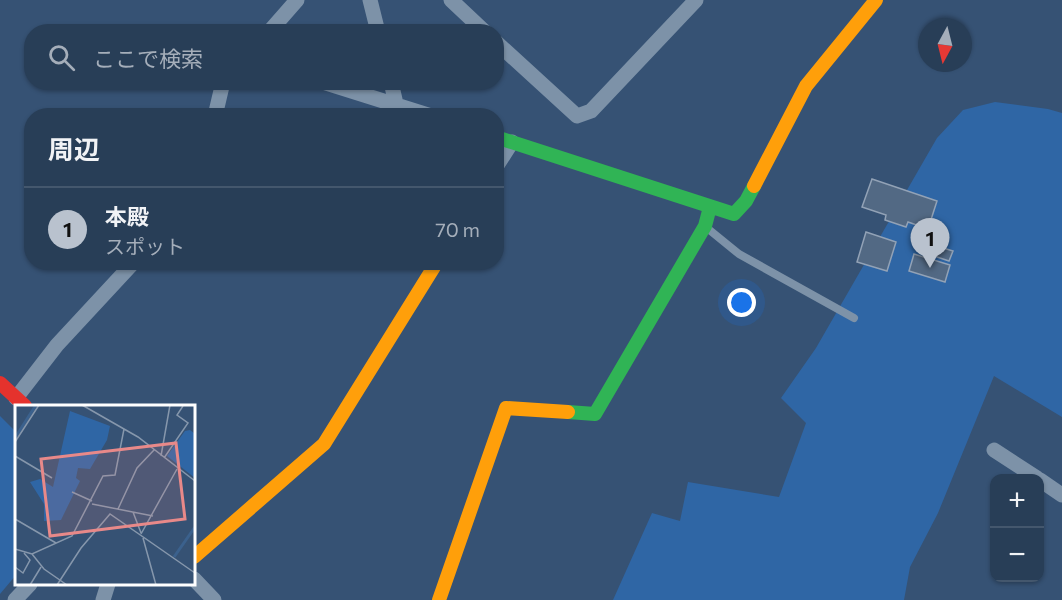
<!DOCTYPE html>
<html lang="ja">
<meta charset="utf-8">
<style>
:root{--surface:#283e57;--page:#30455d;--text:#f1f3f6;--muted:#a5aeba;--line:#44576d;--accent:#b9c2ce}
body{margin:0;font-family:Commissioner,"Noto Sans JP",sans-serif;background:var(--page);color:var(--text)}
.controls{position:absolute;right:18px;bottom:18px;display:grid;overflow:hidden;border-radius:12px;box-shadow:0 2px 4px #0004}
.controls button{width:54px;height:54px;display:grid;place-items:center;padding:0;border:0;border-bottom:2px solid var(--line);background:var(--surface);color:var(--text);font:30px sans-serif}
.compass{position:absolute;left:918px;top:18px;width:54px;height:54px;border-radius:50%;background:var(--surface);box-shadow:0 2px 4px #0004;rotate:187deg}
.you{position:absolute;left:742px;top:303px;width:21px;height:21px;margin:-15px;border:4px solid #fff;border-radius:50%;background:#1a73e8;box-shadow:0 0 0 9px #1a73e833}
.badge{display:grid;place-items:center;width:39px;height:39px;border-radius:50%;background:var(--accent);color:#111;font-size:20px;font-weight:700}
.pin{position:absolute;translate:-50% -50px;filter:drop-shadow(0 2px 3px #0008)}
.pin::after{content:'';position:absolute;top:32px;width:21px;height:18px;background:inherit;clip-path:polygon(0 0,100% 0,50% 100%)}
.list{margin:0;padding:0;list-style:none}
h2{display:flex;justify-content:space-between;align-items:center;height:78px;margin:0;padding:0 24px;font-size:26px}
h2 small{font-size:20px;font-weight:400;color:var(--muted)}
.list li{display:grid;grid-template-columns:39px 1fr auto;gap:18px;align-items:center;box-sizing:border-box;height:84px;padding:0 24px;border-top:2px solid var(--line)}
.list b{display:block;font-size:22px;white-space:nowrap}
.list p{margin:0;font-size:20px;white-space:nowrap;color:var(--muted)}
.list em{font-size:20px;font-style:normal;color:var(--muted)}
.icon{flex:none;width:33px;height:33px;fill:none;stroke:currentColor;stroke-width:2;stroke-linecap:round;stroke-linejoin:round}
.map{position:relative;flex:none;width:1062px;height:600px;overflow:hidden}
.search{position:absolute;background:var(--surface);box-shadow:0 2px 4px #0004;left:24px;top:24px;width:480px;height:66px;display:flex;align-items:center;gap:15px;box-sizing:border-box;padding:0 21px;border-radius:24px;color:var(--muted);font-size:22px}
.panel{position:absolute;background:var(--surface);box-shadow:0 2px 4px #0004;left:24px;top:108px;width:480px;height:162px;border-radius:24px}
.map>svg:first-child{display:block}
.green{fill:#2f66a5}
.building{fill:#526984;stroke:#92a2b6;stroke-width:1.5}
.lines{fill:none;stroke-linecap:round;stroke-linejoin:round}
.lane{stroke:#7d92a8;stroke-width:8}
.street{stroke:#7d92a8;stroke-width:15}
.fast{stroke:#30b455;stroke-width:14}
.slow{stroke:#ff9f0a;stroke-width:14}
.jam{stroke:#e5322d;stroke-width:14}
.inset-river{fill:none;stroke:#3b618d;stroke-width:3}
.inset-road{fill:none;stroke:#8697ac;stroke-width:1.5}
.view{fill:#e88989;fill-opacity:0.15;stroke:#e88989;stroke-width:3}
.inset-edge{fill:none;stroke:#fff;stroke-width:3}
</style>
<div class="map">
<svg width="1062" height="600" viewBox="0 0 1062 600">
<rect width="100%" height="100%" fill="#365274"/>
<path class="green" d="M 995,102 L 1048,109 L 1062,113 L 1062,417 L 994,376 L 938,513 L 910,567 L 904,600 L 613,600 L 652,513 L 680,521 L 688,482 L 779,497 L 806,423 L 781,398 L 816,348 L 937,138 L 963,110 Z
M 0,416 L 16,432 L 16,575 L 0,594 Z"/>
<path class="building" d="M 872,179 L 937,201 L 928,229 L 908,222 L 906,227 L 885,220 L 886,215 L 862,207 Z
M 866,232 L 896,242 L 887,271 L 857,262 Z
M 940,247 L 953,251 L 949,261 L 937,257 Z
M 914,254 L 950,265 L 945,282 L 909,271 Z"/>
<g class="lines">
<path class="lane" d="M 707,228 L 739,254 L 854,318"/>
<path class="street" d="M 370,0 L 378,32
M 451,0 L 485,32
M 269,32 L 297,0
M 496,42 L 577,116 L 591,111 L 696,0
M 323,82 L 431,116
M 391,82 L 396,104
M 215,116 L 223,82
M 496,167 L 512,142
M 16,398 L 57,345 L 134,262
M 994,450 L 1037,478
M 1040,480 L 1062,495
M 194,579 L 214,600
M 15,600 L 30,584
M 103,600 L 108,584"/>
<path class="fast" d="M 496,137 L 734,214 L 746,201 L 754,186
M 568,412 L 595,414 L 705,226 L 710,207"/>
<path class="slow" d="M 754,186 L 806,86 L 876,0
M 194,557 L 324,444 L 437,262
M 439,600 L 506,408 L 568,412"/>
<path class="jam" d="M 0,383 L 25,406"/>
</g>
<g transform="translate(15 405)">
<rect width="180" height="180" fill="#365274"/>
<path d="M 55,6 L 95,21 L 92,35 L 75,64 L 63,63 L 61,73 L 65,76 L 46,115 L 29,116 L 29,99 L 15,77 L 25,74 L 38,82 ZM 175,25 L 180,29 L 180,73 L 152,51 L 170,26 Z" fill="#2f66a5"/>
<path class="inset-river" d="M 0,33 L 21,0M 159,152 L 180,122"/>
<path class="inset-road" d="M 67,0 L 123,32 L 180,76M 0,37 L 24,0M 0,51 L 37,73M 146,51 L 155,0M 149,53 L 173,18 L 162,10 L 168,1M 57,87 L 77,96M 77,99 L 138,111M 103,104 L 122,63 L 139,45M 118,107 L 126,128M 0,114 L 41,138M 126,129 L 162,64M 128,133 L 141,180M 0,144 L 17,149 L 57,131 L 88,71 L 100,70 L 109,24M 17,149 L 29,164 L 52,180M 0,162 L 8,168 L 15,155 L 9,148M 15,180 L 26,162M 42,180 L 66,143 L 95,109 L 180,168"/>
<path class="view" d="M 161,38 L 170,114 L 35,131 L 26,54 Z"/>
<rect width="180" height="180" class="inset-edge"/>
</g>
</svg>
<div class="controls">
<button>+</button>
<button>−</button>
</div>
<svg class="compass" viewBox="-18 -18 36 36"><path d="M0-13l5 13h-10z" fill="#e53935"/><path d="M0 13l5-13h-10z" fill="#a5aeba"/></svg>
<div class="you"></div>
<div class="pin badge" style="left:930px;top:268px">1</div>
<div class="search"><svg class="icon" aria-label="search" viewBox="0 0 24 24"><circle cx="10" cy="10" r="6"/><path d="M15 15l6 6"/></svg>ここで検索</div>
<section class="panel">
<h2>周辺<small></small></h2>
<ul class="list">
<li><span class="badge">1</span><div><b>本殿</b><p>スポット</p></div><em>70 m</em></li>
</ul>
</section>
</div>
